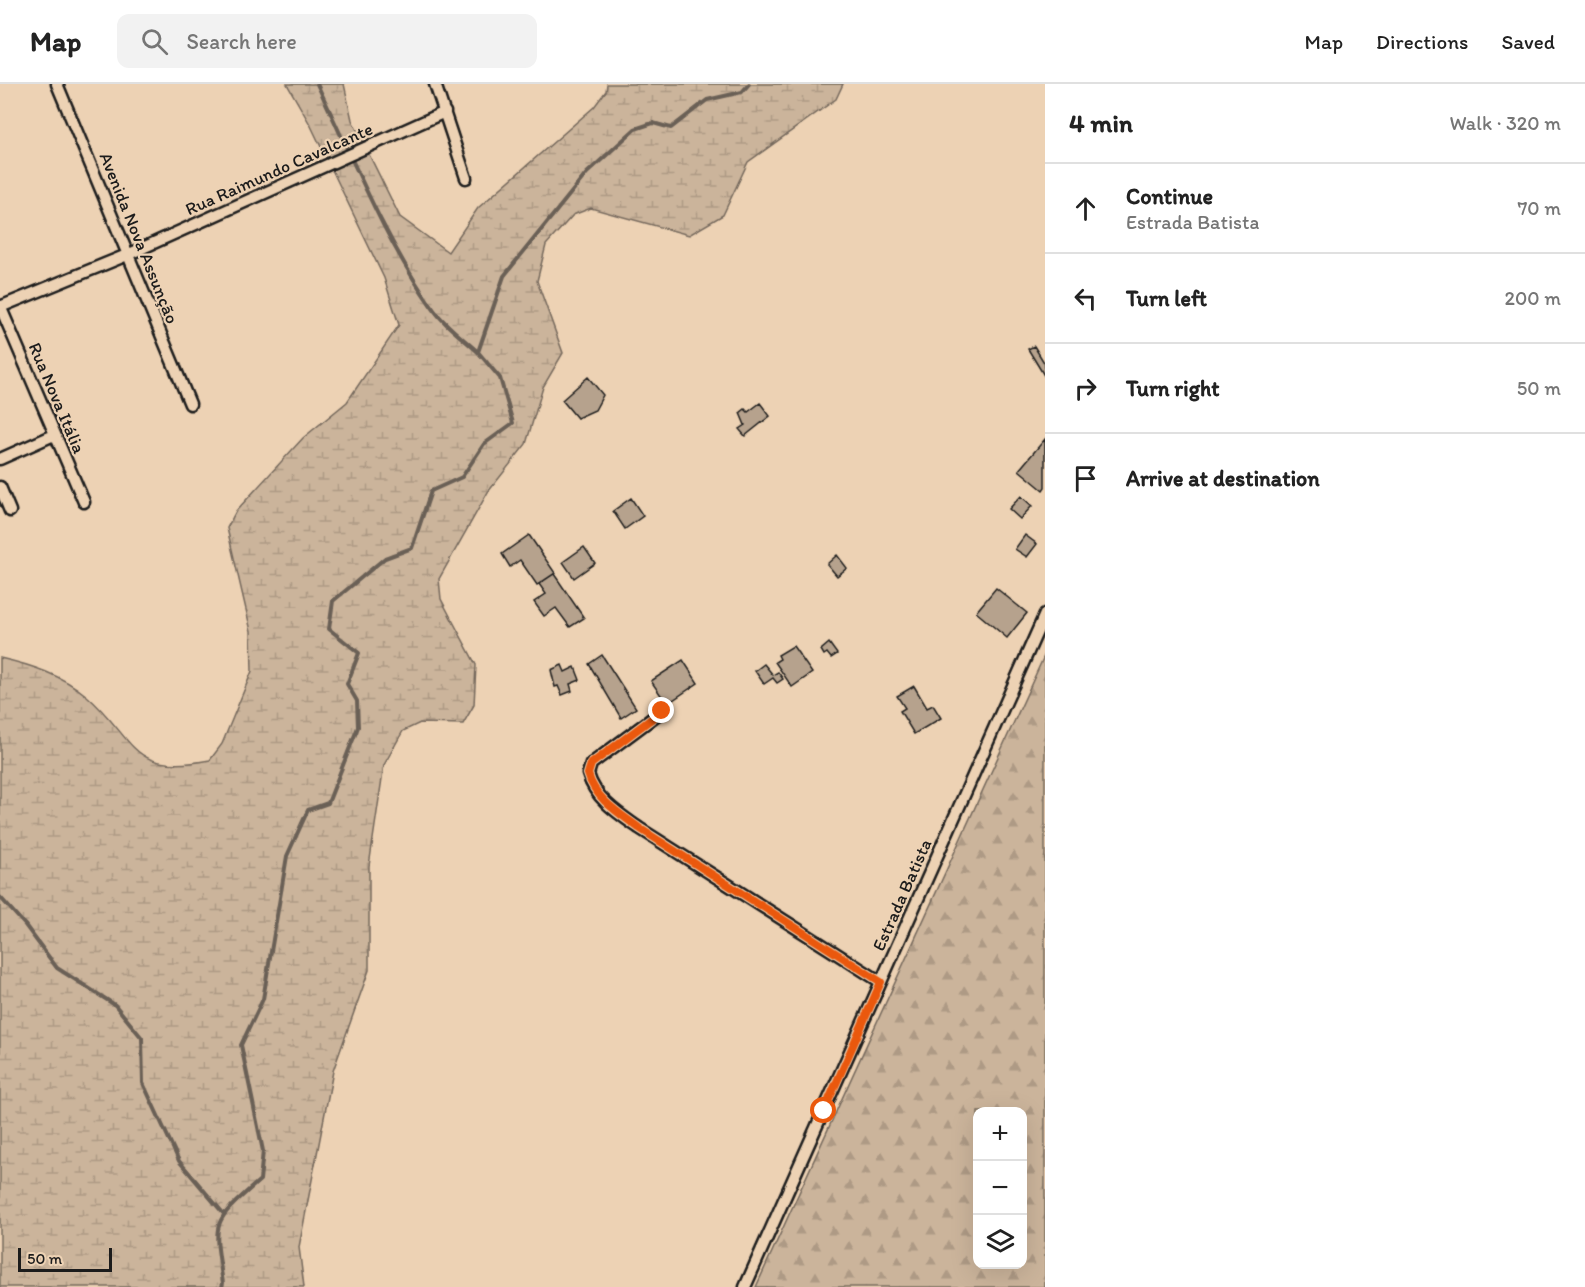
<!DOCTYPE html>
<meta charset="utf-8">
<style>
:root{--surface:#fff;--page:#f2f2f2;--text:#222;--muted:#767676;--line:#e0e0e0}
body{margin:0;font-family:Itim,sans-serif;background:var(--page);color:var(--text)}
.controls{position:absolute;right:18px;bottom:18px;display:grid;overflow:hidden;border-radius:12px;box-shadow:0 6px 24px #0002}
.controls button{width:54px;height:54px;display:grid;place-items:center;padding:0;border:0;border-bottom:2px solid var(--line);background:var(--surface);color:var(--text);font:30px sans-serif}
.scale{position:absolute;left:18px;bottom:15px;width:94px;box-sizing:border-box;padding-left:6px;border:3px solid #1c1c1c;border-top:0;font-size:16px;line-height:21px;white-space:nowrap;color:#1c1c1c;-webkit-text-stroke:4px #edd2b4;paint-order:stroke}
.stop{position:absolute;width:18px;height:18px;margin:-14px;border:4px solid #ea580c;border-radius:50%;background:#fff}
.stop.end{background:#ea580c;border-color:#fff;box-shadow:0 2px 6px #0008}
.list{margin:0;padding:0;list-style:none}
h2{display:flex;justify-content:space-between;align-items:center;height:78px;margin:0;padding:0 24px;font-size:26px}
h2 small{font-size:20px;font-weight:400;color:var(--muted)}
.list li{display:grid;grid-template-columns:39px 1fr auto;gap:18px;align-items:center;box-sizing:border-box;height:90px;padding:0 24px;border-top:2px solid var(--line)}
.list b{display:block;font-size:22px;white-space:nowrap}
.list p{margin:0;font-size:20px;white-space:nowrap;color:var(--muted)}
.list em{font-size:20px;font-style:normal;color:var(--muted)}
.icon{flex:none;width:33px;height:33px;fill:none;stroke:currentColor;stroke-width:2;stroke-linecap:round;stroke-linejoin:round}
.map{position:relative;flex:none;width:1045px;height:1203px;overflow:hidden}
header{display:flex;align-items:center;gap:36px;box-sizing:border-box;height:84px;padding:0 30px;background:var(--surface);border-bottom:2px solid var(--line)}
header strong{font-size:28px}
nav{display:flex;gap:33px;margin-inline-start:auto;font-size:21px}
.search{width:420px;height:54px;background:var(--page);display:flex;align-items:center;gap:15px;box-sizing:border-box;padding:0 21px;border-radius:12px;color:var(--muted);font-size:22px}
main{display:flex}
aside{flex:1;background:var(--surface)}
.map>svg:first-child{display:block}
.forest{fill:url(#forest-firs);stroke:#74685c;stroke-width:1.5;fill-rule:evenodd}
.wetland{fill:url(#wetland-marsh);stroke:#74685c;stroke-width:1.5}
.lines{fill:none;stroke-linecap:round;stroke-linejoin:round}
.stream{stroke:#6b6056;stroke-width:4}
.building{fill:#b6a28d;stroke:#1c1c1c;stroke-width:1.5}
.minor-casing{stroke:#1c1c1c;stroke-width:15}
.minor{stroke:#edd2b4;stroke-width:10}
.route{stroke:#ea580c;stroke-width:8}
.labels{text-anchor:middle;stroke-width:4.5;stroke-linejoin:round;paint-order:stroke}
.street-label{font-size:18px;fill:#1c1c1c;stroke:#edd2b4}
</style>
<header>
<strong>Map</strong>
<div class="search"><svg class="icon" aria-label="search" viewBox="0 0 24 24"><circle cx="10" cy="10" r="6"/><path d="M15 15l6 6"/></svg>Search here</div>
<nav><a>Map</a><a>Directions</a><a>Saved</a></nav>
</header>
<main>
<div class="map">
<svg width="1045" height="1203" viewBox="0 0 1045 1203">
<defs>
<pattern id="forest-firs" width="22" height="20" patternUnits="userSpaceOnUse" patternTransform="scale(1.5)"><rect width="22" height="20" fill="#cbb49b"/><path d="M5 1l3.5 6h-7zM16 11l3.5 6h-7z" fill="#ae9a85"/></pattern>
<pattern id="wetland-marsh" width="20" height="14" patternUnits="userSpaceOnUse" patternTransform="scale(1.5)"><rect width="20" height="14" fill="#cbb49b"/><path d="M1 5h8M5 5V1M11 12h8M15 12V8" fill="none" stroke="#ae9a85"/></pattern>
</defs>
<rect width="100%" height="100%" fill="#edd2b4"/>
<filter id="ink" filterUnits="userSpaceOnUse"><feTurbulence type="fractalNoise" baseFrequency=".0167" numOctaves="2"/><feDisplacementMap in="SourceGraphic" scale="12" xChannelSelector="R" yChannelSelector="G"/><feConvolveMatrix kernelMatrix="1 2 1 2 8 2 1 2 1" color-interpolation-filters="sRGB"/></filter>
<g filter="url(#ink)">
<path class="forest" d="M 1045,570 L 1045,1203 L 756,1203 ZM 978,1028 L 1023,1028 L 1023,1180 L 978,1180 Z"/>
<path class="wetland" d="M 287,0 L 344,0 L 352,36 L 400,133 L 448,168 L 478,124 L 594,23 L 606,7 L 607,0 L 843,0 L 836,15 L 748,78 L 723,131 L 689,151 L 591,124 L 573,131 L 546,161 L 537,197 L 563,269 L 543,303 L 526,360 L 488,408 L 439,495 L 441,515 L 476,581 L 474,621 L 463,640 L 420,639 L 403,647 L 384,681 L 369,782 L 369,886 L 333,987 L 299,1163 L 304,1203 L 0,1203 L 0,574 C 31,581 62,591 87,612 C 137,656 129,692 210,676 L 222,660 L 252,587 L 251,547 L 227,444 L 236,427 L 303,354 L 347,318 L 399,241 L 384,194 L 311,42 Z"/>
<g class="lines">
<path class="stream" d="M 317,0 C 353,75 384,155 432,223 C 443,240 463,254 478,268
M 0,813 L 25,841 L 57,884 L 115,921 L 142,954 L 143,999 L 179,1077 L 223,1129
M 222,1203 L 223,1199 C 213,1135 211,1140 260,1096 L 263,1067 L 241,961 L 263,915 L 287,772 L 308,726 L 328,719 L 358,643 L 357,617 L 347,600 L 359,569 L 329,545 L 333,517 L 385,474 L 412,464 L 431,407 L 462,393 L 484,360 L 513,339 L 500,294 L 478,268 L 504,192 L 587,89 L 635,45 L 653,39 L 671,44 L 707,16 L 742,8 L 749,0"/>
</g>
<path class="building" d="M 1034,262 L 1045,280 L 1045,293 L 1028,265 Z
M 588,293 L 603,311 L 595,326 L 577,334 L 562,316 Z
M 760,319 L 770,332 L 745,352 L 739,345 L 745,341 L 740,329 L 745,325 L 748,328 Z
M 1045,355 L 1045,403 L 1043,406 L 1019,386 Z
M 1021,412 L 1032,422 L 1020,435 L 1009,425 Z
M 631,414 L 643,432 L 625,445 L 613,427 Z
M 529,451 L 555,489 L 537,501 L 520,476 L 510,483 L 502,470 Z
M 1025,451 L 1037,460 L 1027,473 L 1015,465 Z
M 584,463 L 595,479 L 574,494 L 563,478 Z
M 837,471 L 847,484 L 837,492 L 827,480 Z
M 554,490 L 584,534 L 570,543 L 556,524 L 544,532 L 534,518 L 546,510 L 539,500 Z
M 996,504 L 1027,529 L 1007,554 L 976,528 Z
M 829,559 L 837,570 L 831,574 L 827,569 L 824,571 L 821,566 Z
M 793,562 L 812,589 L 792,603 L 775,578 L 780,575 L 778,571 Z
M 602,571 L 636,624 L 621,634 L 589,580 Z
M 683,576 L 698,599 L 667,620 L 651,597 Z
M 764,580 L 773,591 L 778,588 L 783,595 L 777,599 L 773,594 L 764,600 L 755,587 Z
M 562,581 L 565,588 L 575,583 L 580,596 L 570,600 L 572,607 L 562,611 L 558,602 L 555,603 L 551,586 Z
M 914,602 L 927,624 L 933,621 L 941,634 L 914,650 L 900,627 L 905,624 L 897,612 Z"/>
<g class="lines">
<defs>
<path id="minor" d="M 57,0 L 190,320
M 435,0 L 466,94
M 0,222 L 84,418
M 0,223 L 127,171 L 445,28
M 0,375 L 54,351
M 0,403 L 10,427
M 662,627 L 591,680 L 588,690 C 595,715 619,730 639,744 L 881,898
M 745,1203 L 1045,530"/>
</defs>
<use href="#minor" class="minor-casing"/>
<use href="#minor" class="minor"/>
</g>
</g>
<g class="lines" filter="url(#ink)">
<path class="route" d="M 662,627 L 591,680 L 588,690 C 595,715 619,729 639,744 L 881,898 L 824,1027"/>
</g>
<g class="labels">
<g class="street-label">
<text transform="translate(279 85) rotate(-24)" y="6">Rua Raimundo Cavalcante</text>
<text transform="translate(139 154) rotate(68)" y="6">Avenida Nova Assunção</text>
<text transform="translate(57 314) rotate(67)" y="6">Rua Nova Itália</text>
<text transform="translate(902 811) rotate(-66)" y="6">Estrada Batista</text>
</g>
</g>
</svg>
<div class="controls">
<button>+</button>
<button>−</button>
<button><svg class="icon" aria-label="layers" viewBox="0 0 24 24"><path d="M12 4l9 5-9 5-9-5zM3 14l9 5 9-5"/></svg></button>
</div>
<div class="scale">50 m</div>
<div class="stop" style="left:824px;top:1027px"></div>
<div class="stop end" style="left:662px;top:627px"></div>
</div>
<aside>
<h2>4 min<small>Walk · 320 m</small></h2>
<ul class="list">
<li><svg class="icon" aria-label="ahead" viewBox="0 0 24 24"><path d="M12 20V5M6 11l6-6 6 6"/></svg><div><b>Continue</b><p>Estrada Batista</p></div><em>70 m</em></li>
<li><svg class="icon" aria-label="left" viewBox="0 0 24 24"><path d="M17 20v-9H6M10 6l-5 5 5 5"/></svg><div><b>Turn left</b></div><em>200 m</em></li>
<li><svg class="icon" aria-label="right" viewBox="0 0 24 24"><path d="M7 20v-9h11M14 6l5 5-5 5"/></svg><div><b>Turn right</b></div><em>50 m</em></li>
<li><svg class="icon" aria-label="arrive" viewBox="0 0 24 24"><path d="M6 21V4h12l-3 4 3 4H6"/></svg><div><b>Arrive at destination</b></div></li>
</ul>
</aside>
</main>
